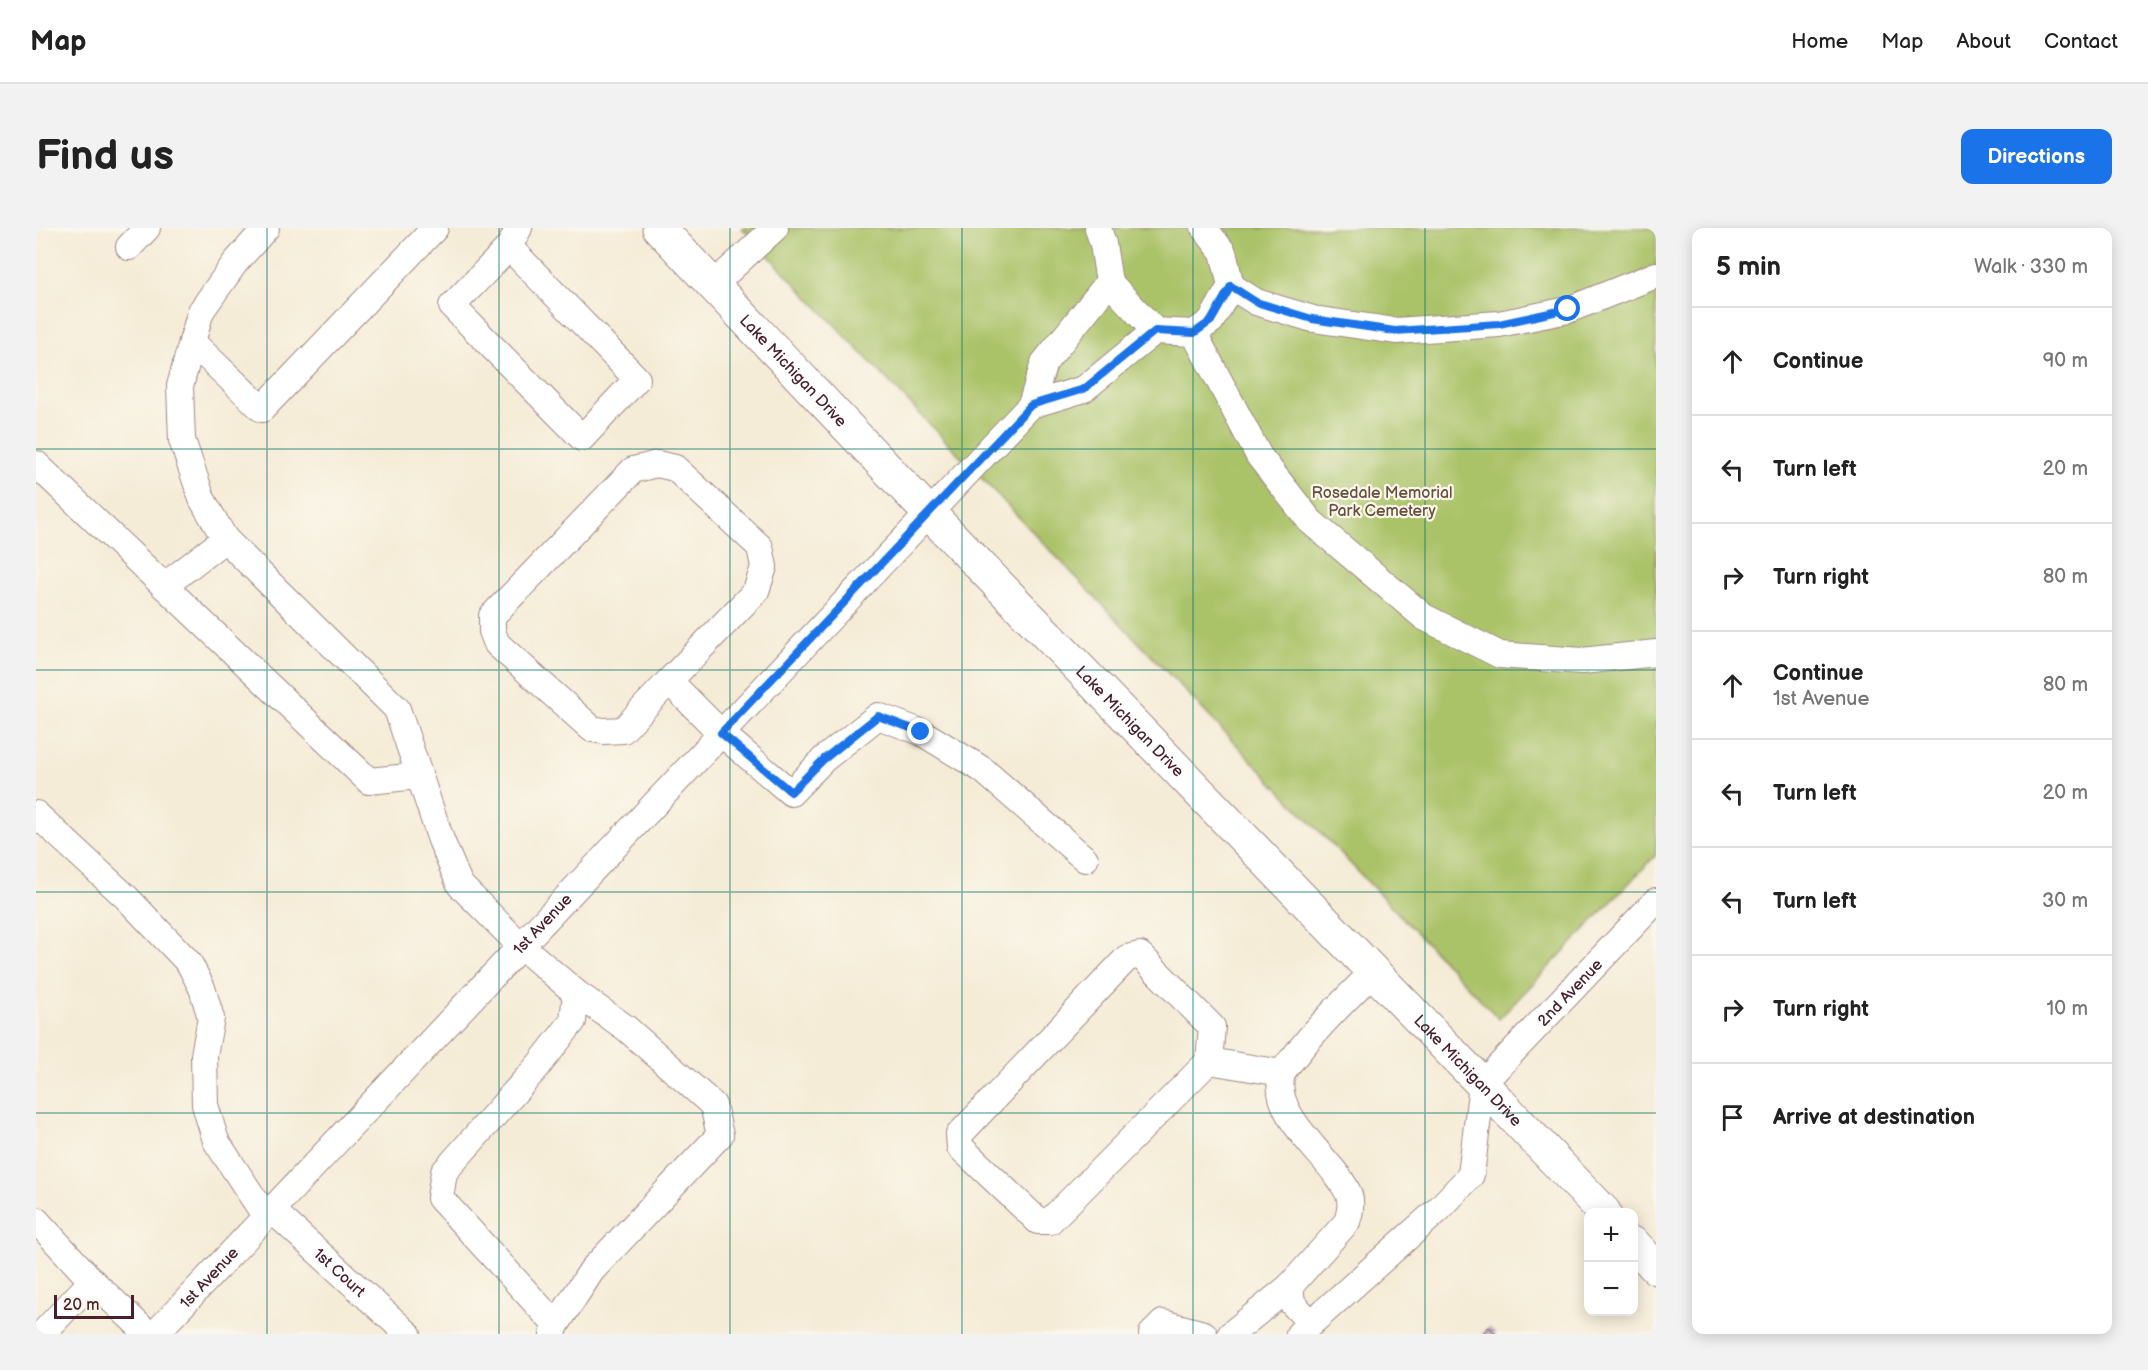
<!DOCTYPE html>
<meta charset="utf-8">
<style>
:root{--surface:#fff;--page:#f2f2f2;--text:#222;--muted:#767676;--line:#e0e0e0;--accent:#1a73e8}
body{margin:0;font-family:"Balsamiq Sans",sans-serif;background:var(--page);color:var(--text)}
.controls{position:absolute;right:18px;bottom:18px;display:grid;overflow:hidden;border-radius:12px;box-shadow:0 3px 15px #0003}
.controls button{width:54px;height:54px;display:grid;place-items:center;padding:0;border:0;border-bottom:2px solid var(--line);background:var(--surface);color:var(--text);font:30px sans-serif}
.scale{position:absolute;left:18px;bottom:15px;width:80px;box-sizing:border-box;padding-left:6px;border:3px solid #4a1f2b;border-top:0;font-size:16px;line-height:21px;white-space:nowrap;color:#4a1f2b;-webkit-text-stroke:4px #fbf7ec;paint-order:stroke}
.stop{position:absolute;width:18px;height:18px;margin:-14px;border:4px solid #1a73e8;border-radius:50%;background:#fff}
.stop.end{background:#1a73e8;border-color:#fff;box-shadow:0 2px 6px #0008}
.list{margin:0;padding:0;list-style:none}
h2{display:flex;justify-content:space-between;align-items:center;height:78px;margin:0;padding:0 24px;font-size:26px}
h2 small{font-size:20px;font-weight:400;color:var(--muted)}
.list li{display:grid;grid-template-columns:39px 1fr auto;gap:18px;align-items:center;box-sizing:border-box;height:108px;padding:0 24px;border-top:2px solid var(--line)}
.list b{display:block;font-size:22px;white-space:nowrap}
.list p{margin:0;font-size:20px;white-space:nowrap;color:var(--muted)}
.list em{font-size:20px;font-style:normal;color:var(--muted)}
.icon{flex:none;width:33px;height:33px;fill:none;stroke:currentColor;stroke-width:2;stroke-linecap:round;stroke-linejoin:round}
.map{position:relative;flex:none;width:1620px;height:1106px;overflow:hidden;border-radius:12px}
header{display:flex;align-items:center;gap:36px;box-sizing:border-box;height:84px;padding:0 30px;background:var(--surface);border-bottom:2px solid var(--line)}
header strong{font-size:28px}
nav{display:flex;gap:33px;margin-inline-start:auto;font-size:21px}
.intro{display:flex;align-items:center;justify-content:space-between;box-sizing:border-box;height:144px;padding:0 36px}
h1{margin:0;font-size:42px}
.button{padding:15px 27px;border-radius:12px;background:var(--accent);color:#fff;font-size:21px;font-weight:700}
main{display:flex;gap:36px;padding:0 36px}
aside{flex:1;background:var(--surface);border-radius:12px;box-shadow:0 3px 15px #0003}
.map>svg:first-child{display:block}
.green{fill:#aac267;stroke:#7a7049;stroke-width:1.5}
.building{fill:#b09dc6}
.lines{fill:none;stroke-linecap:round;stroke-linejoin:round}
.minor-casing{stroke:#a08681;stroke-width:28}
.highway-casing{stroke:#a08681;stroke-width:35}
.minor{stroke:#fff;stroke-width:26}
.highway{stroke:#fff;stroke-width:33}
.route{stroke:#1a73e8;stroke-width:8}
.grid{fill:none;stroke:#0f766e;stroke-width:1.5;stroke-opacity:0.55}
.labels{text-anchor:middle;stroke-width:4.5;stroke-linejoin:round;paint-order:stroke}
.street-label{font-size:16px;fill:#4a1f2b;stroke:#fbf7ec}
.park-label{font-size:16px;fill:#67503d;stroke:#fbf7ec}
</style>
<header>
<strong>Map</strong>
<nav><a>Home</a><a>Map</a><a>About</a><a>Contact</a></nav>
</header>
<div class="intro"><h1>Find us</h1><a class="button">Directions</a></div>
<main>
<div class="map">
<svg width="1620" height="1106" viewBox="0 0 1620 1106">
<rect width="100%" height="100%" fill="#fbf7ec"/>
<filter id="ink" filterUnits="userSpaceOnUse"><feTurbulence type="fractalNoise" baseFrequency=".0167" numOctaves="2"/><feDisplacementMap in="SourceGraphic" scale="12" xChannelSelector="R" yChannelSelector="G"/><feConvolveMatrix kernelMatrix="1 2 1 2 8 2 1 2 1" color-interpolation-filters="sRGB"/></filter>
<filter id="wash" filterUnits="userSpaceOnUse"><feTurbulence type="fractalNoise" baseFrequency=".008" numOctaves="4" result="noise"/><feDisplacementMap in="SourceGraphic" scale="24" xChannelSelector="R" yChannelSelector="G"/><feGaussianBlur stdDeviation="1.35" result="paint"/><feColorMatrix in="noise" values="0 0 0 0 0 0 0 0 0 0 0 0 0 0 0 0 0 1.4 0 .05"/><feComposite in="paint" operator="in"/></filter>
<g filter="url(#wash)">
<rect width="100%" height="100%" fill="#f5ecd7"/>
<path class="green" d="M 706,0 L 1620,0 L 1620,627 L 1463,791 Z"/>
<g id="blocks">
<path class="building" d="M 1453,1099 L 1460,1106 L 1446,1106 Z"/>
</g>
</g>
<g filter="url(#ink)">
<use href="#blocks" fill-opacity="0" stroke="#a08681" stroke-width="1.5"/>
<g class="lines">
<defs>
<g id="minor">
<path d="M 399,0 L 226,181 L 156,114 L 144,158 L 146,212 L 166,271 L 189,311 L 361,481 L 405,612 L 424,657 L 485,718 L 540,765 L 590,800 L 677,877 L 684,907 L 556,1042 L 520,1097 L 517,1106"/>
<path d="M 1062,0 L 1067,16 L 1073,54 L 1119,103 L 1158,105 L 1223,228 L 1274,293 L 1388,389 L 1464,427 L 1546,433 L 1620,425"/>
<path d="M 93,19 L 111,0"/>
<path d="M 473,19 L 601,151 L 546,210 L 416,78 L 473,19 L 483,0"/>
<path d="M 677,57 L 739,0"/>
<path d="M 1195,58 L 1220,74 L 1277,91 L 1360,103 L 1463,96 L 1532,82 L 1620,47"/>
<path d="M 1158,105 L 1175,93 L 1195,58 L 1187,24 L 1168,0"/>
<path d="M 156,114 L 165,83 L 199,35 L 230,0"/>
<path d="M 995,177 L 1048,161 L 1119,103"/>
<path d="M 0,236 L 333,553 L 382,548"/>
<path d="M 128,358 L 189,311"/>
<path d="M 633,453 L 587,502 L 568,503 L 556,501 L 461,416 L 456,403 L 456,388 L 597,242 L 621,236 L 639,240 L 724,319 L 728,339 L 720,363 L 633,453 L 685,505 L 755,565 L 788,531 L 842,488 L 885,504 L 947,542 L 1049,631"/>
<path d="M 0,586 L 91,670 L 153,735 L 166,760 L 175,790 L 168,827 L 169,877 L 180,913 L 230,989"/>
<path d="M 1173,833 L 1176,799 L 1104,727 L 1091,730 L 923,907 L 924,919 L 1002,993 L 1014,993 L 1173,833 L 1246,845"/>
<path id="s1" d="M 236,982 L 372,1106"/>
<path d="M 0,992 L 56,1053"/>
<path d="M 1275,1095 L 1256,1075 L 1254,1058 L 1311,994 C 1314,985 1316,976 1313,967 C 1300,933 1233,889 1246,846 C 1248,840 1255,833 1259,828 C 1283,797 1310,771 1337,744"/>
<path d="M 520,1097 L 404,970 L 408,944 L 502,838 L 537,793 L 540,765"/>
<path d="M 6,1106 L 56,1053 L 112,1106"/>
<path id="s2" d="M 119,1106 L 995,177 L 1008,135 L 1073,54"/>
<path d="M 1116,1106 L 1127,1095 L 1168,1106"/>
<path d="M 1195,1106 L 1254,1058"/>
<path id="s3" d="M 1263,1106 L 1403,981 L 1435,947 L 1446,856 L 1620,673"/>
</g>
<g id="highway">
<path id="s4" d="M 623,0 L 892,284 L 1446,856 L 1568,984"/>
<path d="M 1598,1016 L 1620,1040"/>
</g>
</defs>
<use href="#minor" class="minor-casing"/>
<use href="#highway" class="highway-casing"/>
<use href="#minor" class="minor"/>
<use href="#highway" class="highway"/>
</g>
</g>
<g class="lines" filter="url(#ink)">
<path class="route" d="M 885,504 L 842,488 L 788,531 L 755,564 L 685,505 L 995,177 L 1048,161 L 1119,103 L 1158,105 L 1175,93 L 1195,58 L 1220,74 L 1276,91 L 1359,103 L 1463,96 L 1532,81"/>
</g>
<path class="grid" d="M 231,0 L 231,1106M 463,0 L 463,1106M 694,0 L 694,1106M 926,0 L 926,1106M 1157,0 L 1157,1106M 1389,0 L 1389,1106M 0,221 L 1620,221M 0,442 L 1620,442M 0,664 L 1620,664M 0,885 L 1620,885"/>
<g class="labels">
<g class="street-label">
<text dy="6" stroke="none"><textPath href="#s4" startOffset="196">Lake Michigan Drive</textPath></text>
<text dy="6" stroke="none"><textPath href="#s4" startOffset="682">Lake Michigan Drive</textPath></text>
<text dy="6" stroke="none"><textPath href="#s2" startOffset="564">1st Avenue</textPath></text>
<text dy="6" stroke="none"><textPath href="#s3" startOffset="453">2nd Avenue</textPath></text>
<text dy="6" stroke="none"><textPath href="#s4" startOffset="1168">Lake Michigan Drive</textPath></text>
<text dy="6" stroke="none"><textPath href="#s1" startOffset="92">1st Court</textPath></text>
<text dy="6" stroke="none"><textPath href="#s2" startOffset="78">1st Avenue</textPath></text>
</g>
<g class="park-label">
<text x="1346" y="270">Rosedale Memorial<tspan x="1346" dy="18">Park Cemetery</tspan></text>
</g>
</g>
</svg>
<div class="controls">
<button>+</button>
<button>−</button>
</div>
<div class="scale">20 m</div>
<div class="stop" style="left:1532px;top:81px"></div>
<div class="stop end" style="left:885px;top:504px"></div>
</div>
<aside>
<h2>5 min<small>Walk · 330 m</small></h2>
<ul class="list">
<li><svg class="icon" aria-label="ahead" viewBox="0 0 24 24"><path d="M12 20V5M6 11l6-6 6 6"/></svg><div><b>Continue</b></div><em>90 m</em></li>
<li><svg class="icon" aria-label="left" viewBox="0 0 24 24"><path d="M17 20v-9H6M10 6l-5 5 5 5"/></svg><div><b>Turn left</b></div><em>20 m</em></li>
<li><svg class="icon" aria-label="right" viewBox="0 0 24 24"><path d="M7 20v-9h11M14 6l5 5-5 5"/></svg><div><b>Turn right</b></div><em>80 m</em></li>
<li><svg class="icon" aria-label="ahead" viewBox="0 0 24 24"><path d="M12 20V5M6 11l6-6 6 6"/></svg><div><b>Continue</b><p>1st Avenue</p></div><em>80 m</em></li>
<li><svg class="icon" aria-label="left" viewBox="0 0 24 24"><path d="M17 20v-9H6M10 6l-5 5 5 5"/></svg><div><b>Turn left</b></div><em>20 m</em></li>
<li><svg class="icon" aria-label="left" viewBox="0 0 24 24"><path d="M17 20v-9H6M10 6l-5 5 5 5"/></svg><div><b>Turn left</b></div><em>30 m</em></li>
<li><svg class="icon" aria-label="right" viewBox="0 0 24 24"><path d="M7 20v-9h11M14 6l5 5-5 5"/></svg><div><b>Turn right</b></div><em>10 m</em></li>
<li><svg class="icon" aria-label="arrive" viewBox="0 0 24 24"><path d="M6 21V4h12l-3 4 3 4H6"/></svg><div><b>Arrive at destination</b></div></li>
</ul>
</aside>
</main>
